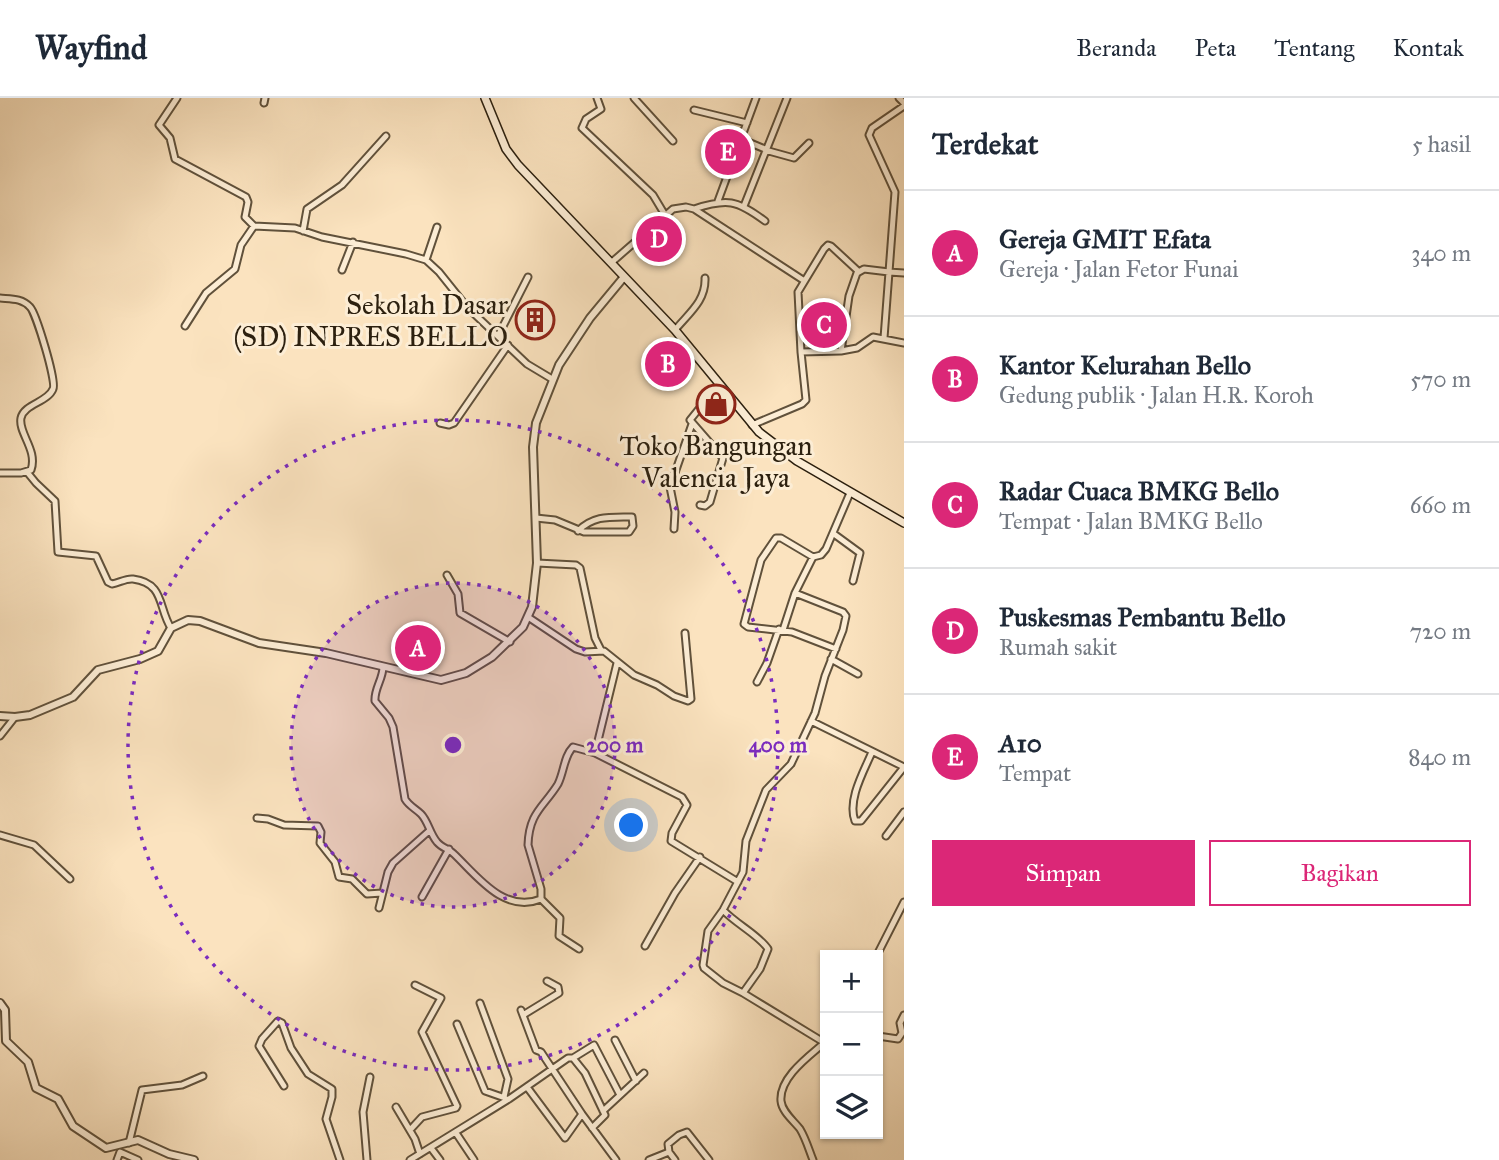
<!DOCTYPE html>
<html lang="id">
<meta charset="utf-8">
<style>
:root{--surface:#fff;--page:#f2f2f3;--text:#1f2937;--muted:#747a83;--line:#e0e1e3;--accent:#db2777}
body{margin:0;font-family:"IM FELL Great Primer",serif;background:var(--page);color:var(--text)}
.controls{position:absolute;right:21px;bottom:21px;display:grid;overflow:hidden;border-radius:0px;box-shadow:0 2px 5px #0004}
.controls button{width:63px;height:63px;display:grid;place-items:center;padding:0;border:0;border-bottom:2px solid var(--line);background:var(--surface);color:var(--text);font:35px sans-serif}
.you{position:absolute;left:632px;top:728px;width:24px;height:24px;margin:-18px;border:5px solid #fff;border-radius:50%;background:#1a73e8;box-shadow:0 0 0 10px #1a73e833}
.badge{display:grid;place-items:center;width:46px;height:46px;border-radius:50%;background:var(--accent);color:#fff;font-size:23px;font-weight:700}
.pin{position:absolute;translate:-50% -50%;border:4px solid #fff;box-shadow:0 2px 7px #0006}
.list{margin:0;padding:0;list-style:none}
h2{display:flex;justify-content:space-between;align-items:center;height:91px;margin:0;padding:0 28px;font-size:30px}
h2 small{font-size:23px;font-weight:400;color:var(--muted)}
.list li{display:grid;grid-template-columns:46px 1fr auto;gap:21px;align-items:center;box-sizing:border-box;height:126px;padding:0 28px;border-top:2px solid var(--line)}
.list b{display:block;font-size:26px;white-space:nowrap}
.list p{margin:0;font-size:23px;white-space:nowrap;color:var(--muted)}
.list em{font-size:23px;font-style:normal;color:var(--muted)}
.actions{display:flex;gap:14px;padding:21px 28px}
.actions a{flex:1;padding:16px 0;border:2px solid var(--accent);border-radius:0px;text-align:center;font-size:24px;color:var(--accent)}
.actions .main{background:var(--accent);color:#fff}
.icon{flex:none;width:38px;height:38px;fill:none;stroke:currentColor;stroke-width:2;stroke-linecap:round;stroke-linejoin:round}
.map{position:relative;flex:none;width:904px;height:1062px;overflow:hidden}
header{display:flex;align-items:center;gap:42px;box-sizing:border-box;height:98px;padding:0 35px;background:var(--surface);border-bottom:2px solid var(--line)}
header strong{font-size:33px}
nav{display:flex;gap:38px;margin-inline-start:auto;font-size:24px}
main{display:flex}
aside{flex:1;background:var(--surface)}
.map>svg:first-child{display:block}
.lines{fill:none;stroke-linecap:round;stroke-linejoin:round}
.minor-casing{stroke:#60513b;stroke-width:9}
.tertiary-casing{stroke:#60513b;stroke-width:10}
.secondary-casing{stroke:#2c200f;stroke-width:10}
.minor{stroke:#fcedd5;stroke-width:5}
.tertiary{stroke:#fcedd5;stroke-width:6}
.secondary{stroke:#fcedd5;stroke-width:7}
.ring{fill:none;stroke:#7b2cbf;stroke-width:3.5;stroke-dasharray:3.5 7}
.labels{text-anchor:middle;stroke-width:6;stroke-linejoin:round;paint-order:stroke}
.poi-label{font-size:28px;fill:#2c200f;stroke:#fcedd5;text-anchor:end}
.centre{fill:#7b2cbf;stroke:#fcedd5;stroke-width:3.5}
.ring-label{font-size:21px;text-anchor:middle;font-weight:bold;fill:#7b2cbf;stroke:#fcedd5;stroke-width:6;stroke-linejoin:round;paint-order:stroke}
</style>
<header>
<strong>Wayfind</strong>
<nav><a>Beranda</a><a>Peta</a><a>Tentang</a><a>Kontak</a></nav>
</header>
<main>
<div class="map">
<svg width="904" height="1062" viewBox="0 0 904 1062">
<rect width="100%" height="100%" fill="#fbe3bf"/>
<filter id="stains"><feTurbulence type="fractalNoise" baseFrequency=".00286" numOctaves="4"/><feColorMatrix values="0 0 0 0 .2 0 0 0 0 .09 0 0 0 0 .02 0 0 0 .5 -.17"/></filter>
<radialGradient id="worn" r=".72"><stop offset=".6" stop-color="#630" stop-opacity="0"/><stop offset="1" stop-color="#630" stop-opacity=".3"/></radialGradient>
<g class="lines">
<defs>
<path id="minor" d="M 177,0 L 159,27 L 170,40 L 175,61 L 246,99 L 248,104 L 245,119 L 254,128
M 597,0 L 601,11 L 586,21 L 582,30 L 653,97 L 665,117
M 634,0 L 673,43
M 899,0 L 904,5
M 264,5 L 265,0
M 694,12 L 747,25
M 741,41 L 765,51
M 765,52 L 794,60 L 809,45
M 718,103 L 756,0
M 744,108 L 787,0
M 694,111 C 727,100 737,102 765,123
M 303,133 L 307,111 L 342,87 L 386,38
M 426,162 L 437,129
M 612,164 L 673,111 L 686,109 L 694,111 L 803,182
M 342,172 L 353,144
M 0,200 C 11,201 22,200 30,209 C 36,215 57,284 53,291 C 48,304 24,306 21,320 C 18,335 38,352 31,372 L 21,375 L 0,375
M 185,228 L 206,195 L 235,171 L 241,147 L 254,128 L 295,130 L 322,139 L 406,156 L 426,162 L 439,174 L 467,209 L 527,266 L 552,281
M 675,232 C 689,215 706,203 705,180
M 498,238 L 528,179
M 884,240 L 889,174 L 904,175
M 841,253 L 849,198 L 857,175 L 864,171 L 889,174 L 895,94 L 869,37 L 872,30 L 904,8
M 801,254 L 798,194 L 824,151 L 828,147 L 831,148 L 858,173
M 440,325 L 449,327 L 454,325 L 508,247
M 752,327 L 802,306 L 806,302 L 801,254 L 841,253 L 857,250 L 873,239 L 904,245
M 27,374 L 36,385 L 55,403 L 58,454 L 96,458 L 108,484 L 112,486 C 119,485 126,480 133,481 C 165,485 158,510 171,530
M 700,407 L 705,408 L 710,404 L 723,360 L 690,322 L 719,286
M 536,420 L 555,422 L 584,434 L 629,434 L 633,428 L 632,419 L 628,419 C 608,419 593,418 578,433
M 674,431 L 675,414 L 670,389 L 692,326
M 834,436 L 860,455 L 853,483
M 813,459 L 821,457 L 826,451 L 850,395
M 537,465 L 576,467 L 580,470 L 595,540 L 601,552
M 447,477 L 458,496 L 460,515 L 510,544
M 528,519 L 576,551 L 585,554 L 604,553 L 634,577 L 657,587 L 674,598 L 688,603 L 691,601 L 685,535
M 783,532 L 795,495
M 831,561 L 858,576
M 383,569 C 383,581 374,591 375,603 L 389,620 L 393,629 L 405,701 C 409,708 415,710 421,716 C 428,723 430,736 437,744 C 442,750 449,751 454,756 C 477,778 504,816 541,801 L 541,791 L 528,747 C 529,714 544,709 558,686 C 564,674 564,658 573,649 L 595,655 L 682,699 L 687,707 L 672,735 L 671,743 L 738,784
M 757,584 L 767,565 L 779,531
M 811,623 L 904,669
M 0,638 L 15,619
M 872,654 C 864,673 847,702 855,723 L 861,723 L 904,669
M 595,655 L 617,565
M 257,720 L 268,721 L 284,727 L 318,728 L 321,734 L 320,745 L 335,764 L 339,779 L 352,781 L 367,796 L 382,795
M 0,737 L 34,747 L 70,781
M 886,738 L 904,714
M 422,799 L 449,751
M 541,801 L 560,820 L 559,838 L 579,851
M 379,810 L 388,774 L 393,765 L 429,733
M 723,812 C 736,826 759,837 768,851 L 760,871 L 743,895
M 645,848 L 675,795 L 700,759
M 877,857 L 904,804
M 480,905 L 508,981 L 504,999
M 521,912 L 536,952 L 541,954 L 582,1016 L 616,1062
M 523,917 L 559,895 L 558,889 L 547,883
M 457,926 L 485,993 L 505,1000
M 878,938 L 898,941 L 902,935 L 900,925 L 904,917
M 615,942 L 636,983
M 825,945 L 743,895 L 723,885 L 704,870 L 703,867 L 708,833 L 723,812 L 743,774 L 746,743 L 766,692 L 791,666 L 815,615 L 825,578 L 843,532 L 846,518 L 843,514 L 795,495 L 813,459 L 781,440 L 776,440 L 761,462 L 744,526 L 748,529 L 792,534 L 836,551
M 573,960 L 594,947 L 620,997
M 284,988 L 259,948 L 262,941 L 278,923 L 282,925 L 291,950 L 308,976 L 332,991 L 332,999 L 326,1021 L 340,1062
M 527,989 L 565,1040 L 582,1016
M 396,1009 L 415,1041 L 420,1056
M 603,1013 L 644,975
M 410,1032 L 422,1019 L 456,1010 L 457,1008 L 422,934 L 441,900 L 415,887
M 456,1035 L 474,1062
M 129,1045 L 142,992 L 182,987 L 203,978
M 431,1050 L 440,1062
M 669,1054 L 668,1046 L 679,1037 L 687,1034 L 709,1062
M 117,1062 L 120,1054 L 138,1062
M 367,1062 L 363,1014 L 370,979
M 410,1062 L 509,1001 L 568,960 L 573,960 L 585,975 L 605,1017 L 592,1030
M 649,1062 L 669,1054 L 675,1062
M 813,1062 C 809,1052 806,1041 800,1031 C 794,1023 782,1014 781,1003 C 779,980 808,959 823,946"/>
<path id="tertiary" d="M 0,618 L 15,619 L 30,617 L 73,599 L 98,572 L 140,561 L 158,553 L 171,530 L 188,522 L 200,523 L 259,545 L 326,555 L 441,582 L 466,575 L 492,559 L 523,529 L 532,509 L 537,465 L 533,349 L 536,325 L 559,267 L 590,220 L 624,179
M 0,905 L 5,912 L 6,943 L 28,964 L 36,990 L 58,1001 L 73,1028 L 106,1050 L 138,1042 L 169,1056 L 194,1062"/>
<path id="secondary" d="M 485,0 L 506,51 L 518,67 L 675,232 L 759,334 L 797,363 L 904,425"/>
</defs>
<use href="#minor" class="minor-casing"/>
<use href="#tertiary" class="tertiary-casing"/>
<use href="#secondary" class="secondary-casing"/>
<use href="#minor" class="minor"/>
<use href="#tertiary" class="tertiary"/>
<use href="#secondary" class="secondary"/>
</g>
<circle cx="453" cy="647" r="162" fill="#7b2cbf" fill-opacity=".12"/>
<g class="ring">
<circle cx="453" cy="647" r="162"/>
<circle cx="453" cy="647" r="325"/>
</g>
<defs>
<symbol id="building-ring" viewBox="-11 -11 22 22"><circle r="9.5" fill="#fcedd5" stroke="#8f2418" stroke-width="1.5"/><path d="M-4-6H4V6H1V3H-1V6H-4ZM-2.5-4.3h1.7v1.8h-1.7ZM.8-4.3h1.7v1.8H.8ZM-2.5-1h1.7V.8h-1.7ZM.8-1h1.7V.8H.8Z" fill="#8f2418"/></symbol>
<symbol id="shop-ring" viewBox="-11 -11 22 22"><circle r="9.5" fill="#fcedd5" stroke="#8f2418" stroke-width="1.5"/><path d="M-5-2.5h2.3a2.7 3.5 0 0 1 5.4 0H5L5.5 6h-11ZM-1.5-2.5h3a1.5 2.3 0 0 0-3 0Z" fill="#8f2418"/></symbol>
</defs>
<g fill-rule="evenodd">
<use href="#building-ring" x="513" y="200" width="44" height="44"/>
<use href="#shop-ring" x="694" y="284" width="44" height="44"/>
</g>
<g class="labels">
<g class="poi-label">
<text x="508" y="216">Sekolah Dasar<tspan x="508" dy="32">(SD) INPRES BELLO</tspan></text>
<text x="716" y="357" text-anchor="middle">Toko Bangungan<tspan x="716" dy="32">Valencia Jaya</tspan></text>
</g>
</g>
<circle cx="453" cy="647" r="10" class="centre"/>
<g class="ring-label">
<text x="615" y="654">200 m</text>
<text x="778" y="654">400 m</text>
</g>
<rect width="100%" height="100%" filter="url(#stains)"/>
<rect width="100%" height="100%" fill="url(#worn)"/>
</svg>
<div class="controls">
<button>+</button>
<button>−</button>
<button><svg class="icon" aria-label="layers" viewBox="0 0 24 24"><path d="M12 4l9 5-9 5-9-5zM3 14l9 5 9-5"/></svg></button>
</div>
<div class="you"></div>
<div class="pin badge" style="left:418px;top:550px">A</div>
<div class="pin badge" style="left:668px;top:266px">B</div>
<div class="pin badge" style="left:824px;top:227px">C</div>
<div class="pin badge" style="left:659px;top:141px">D</div>
<div class="pin badge" style="left:728px;top:54px">E</div>
</div>
<aside>
<h2>Terdekat<small>5 hasil</small></h2>
<ul class="list">
<li><span class="badge">A</span><div><b>Gereja GMIT Efata</b><p>Gereja · Jalan Fetor Funai</p></div><em>340 m</em></li>
<li><span class="badge">B</span><div><b>Kantor Kelurahan Bello</b><p>Gedung publik · Jalan H.R. Koroh</p></div><em>570 m</em></li>
<li><span class="badge">C</span><div><b>Radar Cuaca BMKG Bello</b><p>Tempat · Jalan BMKG Bello</p></div><em>660 m</em></li>
<li><span class="badge">D</span><div><b>Puskesmas Pembantu Bello</b><p>Rumah sakit</p></div><em>720 m</em></li>
<li><span class="badge">E</span><div><b>A10</b><p>Tempat</p></div><em>840 m</em></li>
</ul>
<div class="actions"><a class="main">Simpan</a><a>Bagikan</a></div>
</aside>
</main>
